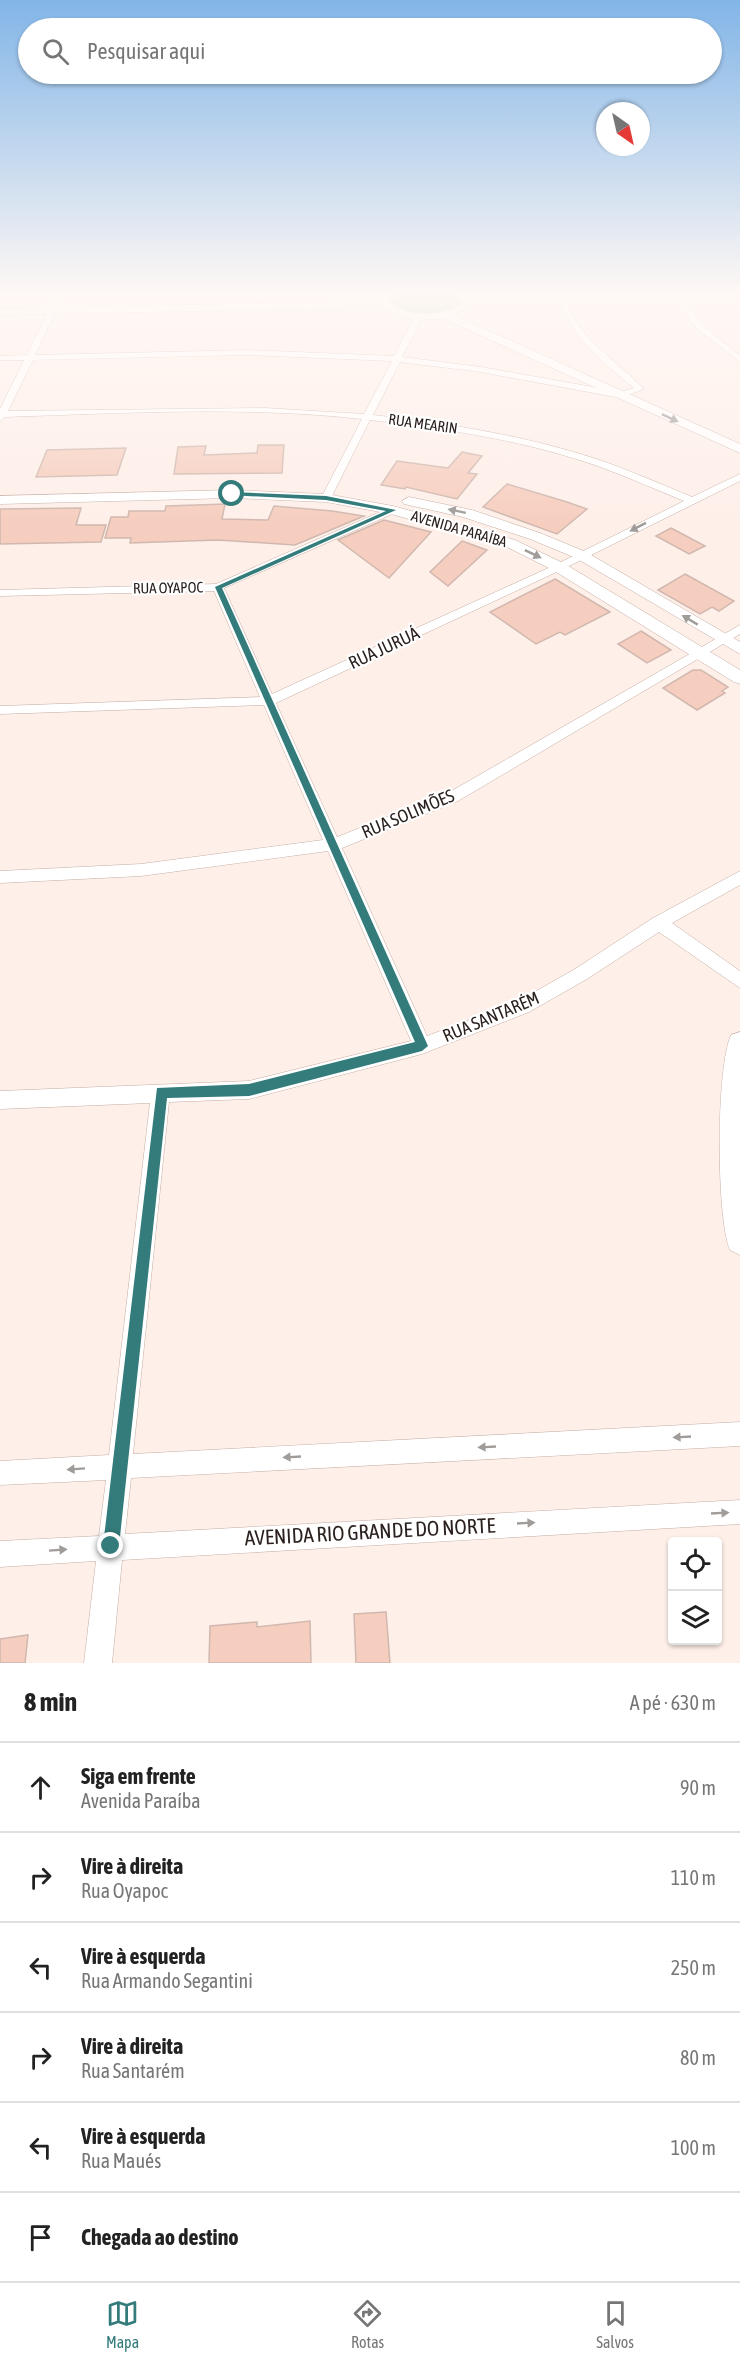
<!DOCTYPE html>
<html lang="pt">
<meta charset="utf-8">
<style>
:root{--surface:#fff;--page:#f6f6f6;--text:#222;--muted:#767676;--line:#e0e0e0;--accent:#337c7b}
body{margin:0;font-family:"Asap Condensed",sans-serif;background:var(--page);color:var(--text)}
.controls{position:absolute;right:18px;bottom:18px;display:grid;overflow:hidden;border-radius:6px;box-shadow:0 2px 4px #0004}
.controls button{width:54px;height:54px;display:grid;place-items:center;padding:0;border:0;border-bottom:2px solid var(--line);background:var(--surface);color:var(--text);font:30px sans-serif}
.compass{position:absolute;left:596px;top:102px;width:54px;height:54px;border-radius:50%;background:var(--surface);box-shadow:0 2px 4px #0004;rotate:146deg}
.stop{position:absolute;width:18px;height:18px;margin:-14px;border:4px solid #337c7b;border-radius:50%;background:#fff}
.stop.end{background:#337c7b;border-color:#fff;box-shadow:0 2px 6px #0008}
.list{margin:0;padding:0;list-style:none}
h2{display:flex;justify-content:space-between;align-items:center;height:78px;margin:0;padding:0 24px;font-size:26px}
h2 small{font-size:20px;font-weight:400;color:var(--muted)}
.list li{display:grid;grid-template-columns:39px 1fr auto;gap:18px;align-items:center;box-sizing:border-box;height:90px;padding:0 24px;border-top:2px solid var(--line)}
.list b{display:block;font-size:22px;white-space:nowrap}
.list p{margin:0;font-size:20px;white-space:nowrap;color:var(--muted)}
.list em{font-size:20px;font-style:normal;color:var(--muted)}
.icon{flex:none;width:33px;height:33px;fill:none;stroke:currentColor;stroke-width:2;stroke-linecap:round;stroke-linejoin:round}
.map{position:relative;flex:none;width:740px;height:1663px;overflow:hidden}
.search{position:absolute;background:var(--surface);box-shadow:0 2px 4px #0004;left:18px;right:18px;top:18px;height:66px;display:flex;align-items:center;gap:15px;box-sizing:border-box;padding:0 21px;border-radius:33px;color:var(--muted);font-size:22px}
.sheet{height:618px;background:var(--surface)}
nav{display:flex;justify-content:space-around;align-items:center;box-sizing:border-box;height:84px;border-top:2px solid var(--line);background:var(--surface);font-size:16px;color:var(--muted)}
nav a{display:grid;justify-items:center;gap:3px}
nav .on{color:var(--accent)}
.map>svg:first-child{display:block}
.green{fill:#a9d4ac}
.building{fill:#f6cebf;stroke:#d0b8af;stroke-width:1.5}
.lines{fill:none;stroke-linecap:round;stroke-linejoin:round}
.street-casing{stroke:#c4ada4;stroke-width:1}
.secondary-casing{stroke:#c4ada4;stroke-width:1}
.street{fill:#fff;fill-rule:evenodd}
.secondary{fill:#fff;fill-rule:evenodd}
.oneway{fill:#a09c9a}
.route{fill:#337c7b}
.labels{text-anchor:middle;stroke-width:4.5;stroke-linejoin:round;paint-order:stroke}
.far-street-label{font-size:15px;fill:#2b221f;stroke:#fff}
.street-label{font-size:18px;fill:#2b221f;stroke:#fff}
.near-street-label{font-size:21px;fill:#2b221f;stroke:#fff}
</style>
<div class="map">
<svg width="740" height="1663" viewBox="0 0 740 1663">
<rect width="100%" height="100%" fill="#feefe9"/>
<path class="green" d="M 394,291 L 454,291 L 462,298 L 462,302 C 447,321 402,316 387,300 Z"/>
<path class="building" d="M 258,445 L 284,445 L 282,473 L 174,474 L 178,447 L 206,446 L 204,455 L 257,453 Z
M 126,448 L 117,475 L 36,477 L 47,450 Z
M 462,452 L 482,456 L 468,473 L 477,474 L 457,499 L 406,487 L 405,489 L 381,485 L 397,461 L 448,468 Z
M 507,484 L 567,502 L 587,509 L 557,534 L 483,507 Z
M 225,504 L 222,519 L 268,520 L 274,506 L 332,511 L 364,516 L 295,545 L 218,540 L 130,543 L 131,538 L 105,538 L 111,517 L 128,517 L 129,511 L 165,511 L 166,506 Z
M 81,508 L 76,525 L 106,525 L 101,542 L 0,544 L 0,509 Z
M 384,520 L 431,532 L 389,578 L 338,540 Z
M 671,528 L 705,546 L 689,554 L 656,536 Z
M 462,541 L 487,550 L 448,586 L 430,572 Z
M 685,574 L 734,601 L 719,611 L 712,607 L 700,614 L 658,590 Z
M 555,579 L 610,612 L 565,635 L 560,632 L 536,644 L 490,612 Z
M 641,631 L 671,650 L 647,663 L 618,644 Z
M 693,670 L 701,670 L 728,687 L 722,691 L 725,693 L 697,710 L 663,688 Z
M 386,1612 L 390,1663 L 356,1663 L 354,1614 Z
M 310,1621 L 311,1663 L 209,1663 L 210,1626 L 257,1622 L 257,1627 Z
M 28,1635 L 25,1663 L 0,1663 L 0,1639 Z"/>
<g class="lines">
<defs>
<path id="street" d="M 58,291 L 66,291 L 35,355 L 248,350 L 394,356 L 415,316 L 419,314 L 423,316 L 402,357 L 481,367 L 621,392 L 634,388 C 605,364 571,338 560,301 L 468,301 L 464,299 L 468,297 L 558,297 L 556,291 L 564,291 L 565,297 L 673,297 L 671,294 L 675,292 L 681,297 L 740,297 L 740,301 L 684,301 L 701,323 L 740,356 L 740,362 L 695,327 L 677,301 L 567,301 C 580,341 617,360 644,389 L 621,398 L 481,372 L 400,362 L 373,415 C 453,424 535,437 611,464 C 638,474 665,486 692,497 L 740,474 L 740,481 L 563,569 L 276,703 L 337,837 L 448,793 L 740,625 L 740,634 L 458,801 L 342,848 L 427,1036 L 517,1002 L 575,969 L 653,918 L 740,871 L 740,885 L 672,923 L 740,971 L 740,988 L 659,932 L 587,979 L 529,1012 L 422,1054 L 249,1099 L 169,1102 L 133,1454 L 740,1422 L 740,1446 L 131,1478 L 125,1534 L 740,1500 L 740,1524 L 122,1560 L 112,1663 L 84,1663 L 96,1561 L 0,1567 L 0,1541 L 99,1536 L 106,1480 L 0,1485 L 0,1461 L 109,1455 L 150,1103 L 0,1109 L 0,1091 L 249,1081 L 411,1041 L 328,851 L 141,876 L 0,883 L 0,871 L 141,864 L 323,840 L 264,705 L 0,714 L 0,706 L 260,697 L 214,591 L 0,596 L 0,590 L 216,584 L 389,508 L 397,508 L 397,512 L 224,588 L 272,694 L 555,565 L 684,501 C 657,490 630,478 603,468 C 528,441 449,429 370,420 L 331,498 L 326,501 L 321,498 L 362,419 C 244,406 123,413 5,417 L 0,421 L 0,409 L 24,360 L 0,360 L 0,356 L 27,355 ZM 248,355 L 392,361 L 364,414 L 265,408 L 8,411 L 33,360 Z"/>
<path id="secondary" d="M 388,291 L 393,294 L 388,300 C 405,319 442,316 462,304 L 463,300 L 454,291 L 465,291 L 473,299 L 472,306 L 454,315 L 740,444 L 740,453 L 442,318 C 423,321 399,320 384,307 L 0,315 L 0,309 L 379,301 L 384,292 Z
M 232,490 L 326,494 L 393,506 L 515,540 L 565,564 L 740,670 L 740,684 L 734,682 L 553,570 L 505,546 L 391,514 L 326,502 L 232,498 L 0,504 L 0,496 Z
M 409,497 L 472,510 L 540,533 L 586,552 L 740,642 L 740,654 L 576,558 L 530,539 L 463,517 L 404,504 L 402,501 Z
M 740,1032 L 740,1255 L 730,1250 C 716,1217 716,1067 731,1035 Z"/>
</defs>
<use href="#street" class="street-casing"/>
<use href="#secondary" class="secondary-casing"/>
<use href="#street" class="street"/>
<use href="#secondary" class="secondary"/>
</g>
<defs><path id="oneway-solid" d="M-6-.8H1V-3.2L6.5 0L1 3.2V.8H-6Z" transform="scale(1.5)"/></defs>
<g class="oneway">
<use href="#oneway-solid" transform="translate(670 418) rotate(25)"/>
<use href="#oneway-solid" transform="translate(457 511) rotate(-168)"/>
<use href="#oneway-solid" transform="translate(638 527) rotate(153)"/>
<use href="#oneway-solid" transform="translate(533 554) rotate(26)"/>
<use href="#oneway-solid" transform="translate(690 620) rotate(-149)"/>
<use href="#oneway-solid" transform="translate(682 1437) rotate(177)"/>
<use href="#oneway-solid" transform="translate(487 1447) rotate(177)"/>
<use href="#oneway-solid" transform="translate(292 1457) rotate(177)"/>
<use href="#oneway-solid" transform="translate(76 1469) rotate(176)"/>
<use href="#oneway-solid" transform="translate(720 1513) rotate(-3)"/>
<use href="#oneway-solid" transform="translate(526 1523) rotate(-3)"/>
<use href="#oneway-solid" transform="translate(58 1550) rotate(-4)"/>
</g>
<linearGradient id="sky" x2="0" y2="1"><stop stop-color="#82b5e7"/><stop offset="0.56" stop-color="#fff8f5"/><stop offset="1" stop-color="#fff8f5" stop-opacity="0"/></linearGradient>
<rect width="740" height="524" fill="url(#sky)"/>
<path class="route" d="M 232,492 L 326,496 L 396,510 L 222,588 L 428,1046 L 422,1051 L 249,1096 L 167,1098 L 119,1546 L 117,1552 L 111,1555 L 105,1552 L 103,1546 L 157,1088 L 249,1084 L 415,1042 L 215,587 L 386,511 L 326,500 L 229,495 Z"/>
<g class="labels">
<g class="far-street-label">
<text transform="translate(423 424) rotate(8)" y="5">RUA MEARIN</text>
<text transform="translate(459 529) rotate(16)" y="5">AVENIDA PARAÍBA</text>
<text transform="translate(168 588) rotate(-1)" y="5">RUA OYAPOC</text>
</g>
<g class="street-label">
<text transform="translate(384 648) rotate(-25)" y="6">RUA JURUÁ</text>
<text transform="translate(408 814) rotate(-23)" y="6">RUA SOLIMÕES</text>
<text transform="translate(491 1017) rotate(-23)" y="6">RUA SANTARÉM</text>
</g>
<g class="near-street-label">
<text transform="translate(370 1532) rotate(-3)" y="7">AVENIDA RIO GRANDE DO NORTE</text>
</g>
</g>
</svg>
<div class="controls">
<button><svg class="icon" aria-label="locate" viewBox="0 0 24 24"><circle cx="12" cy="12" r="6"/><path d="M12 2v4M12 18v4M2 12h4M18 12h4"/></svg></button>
<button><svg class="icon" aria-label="layers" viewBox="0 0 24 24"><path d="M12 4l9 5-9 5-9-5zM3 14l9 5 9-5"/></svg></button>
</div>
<svg class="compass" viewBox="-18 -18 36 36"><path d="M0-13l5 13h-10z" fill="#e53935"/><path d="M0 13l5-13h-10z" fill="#767676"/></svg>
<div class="stop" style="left:232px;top:494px"></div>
<div class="stop end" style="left:111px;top:1546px"></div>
<div class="search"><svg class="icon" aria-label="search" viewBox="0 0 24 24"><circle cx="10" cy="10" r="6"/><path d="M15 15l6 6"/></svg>Pesquisar aqui</div>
</div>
<section class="sheet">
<h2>8 min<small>A pé · 630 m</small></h2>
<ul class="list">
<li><svg class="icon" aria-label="ahead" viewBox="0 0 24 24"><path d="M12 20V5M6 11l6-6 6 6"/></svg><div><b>Siga em frente</b><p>Avenida Paraíba</p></div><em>90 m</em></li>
<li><svg class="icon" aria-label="right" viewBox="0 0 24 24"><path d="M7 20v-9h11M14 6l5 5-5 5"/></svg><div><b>Vire à direita</b><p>Rua Oyapoc</p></div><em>110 m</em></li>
<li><svg class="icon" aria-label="left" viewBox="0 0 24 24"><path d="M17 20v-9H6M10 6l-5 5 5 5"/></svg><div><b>Vire à esquerda</b><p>Rua Armando Segantini</p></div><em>250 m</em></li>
<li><svg class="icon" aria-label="right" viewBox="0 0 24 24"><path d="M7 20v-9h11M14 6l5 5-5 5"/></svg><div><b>Vire à direita</b><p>Rua Santarém</p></div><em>80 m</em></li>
<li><svg class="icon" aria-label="left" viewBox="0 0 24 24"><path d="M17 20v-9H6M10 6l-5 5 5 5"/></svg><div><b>Vire à esquerda</b><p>Rua Maués</p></div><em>100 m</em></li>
<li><svg class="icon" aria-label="arrive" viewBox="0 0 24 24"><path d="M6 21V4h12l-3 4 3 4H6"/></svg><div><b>Chegada ao destino</b></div></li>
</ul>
</section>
<nav>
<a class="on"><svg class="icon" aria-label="map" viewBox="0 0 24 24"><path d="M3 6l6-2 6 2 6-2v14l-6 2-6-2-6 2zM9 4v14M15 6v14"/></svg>Mapa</a>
<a><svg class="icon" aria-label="directions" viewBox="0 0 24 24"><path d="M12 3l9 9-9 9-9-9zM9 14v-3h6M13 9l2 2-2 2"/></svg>Rotas</a>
<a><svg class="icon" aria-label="saved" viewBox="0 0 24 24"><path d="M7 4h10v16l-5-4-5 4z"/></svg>Salvos</a>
</nav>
